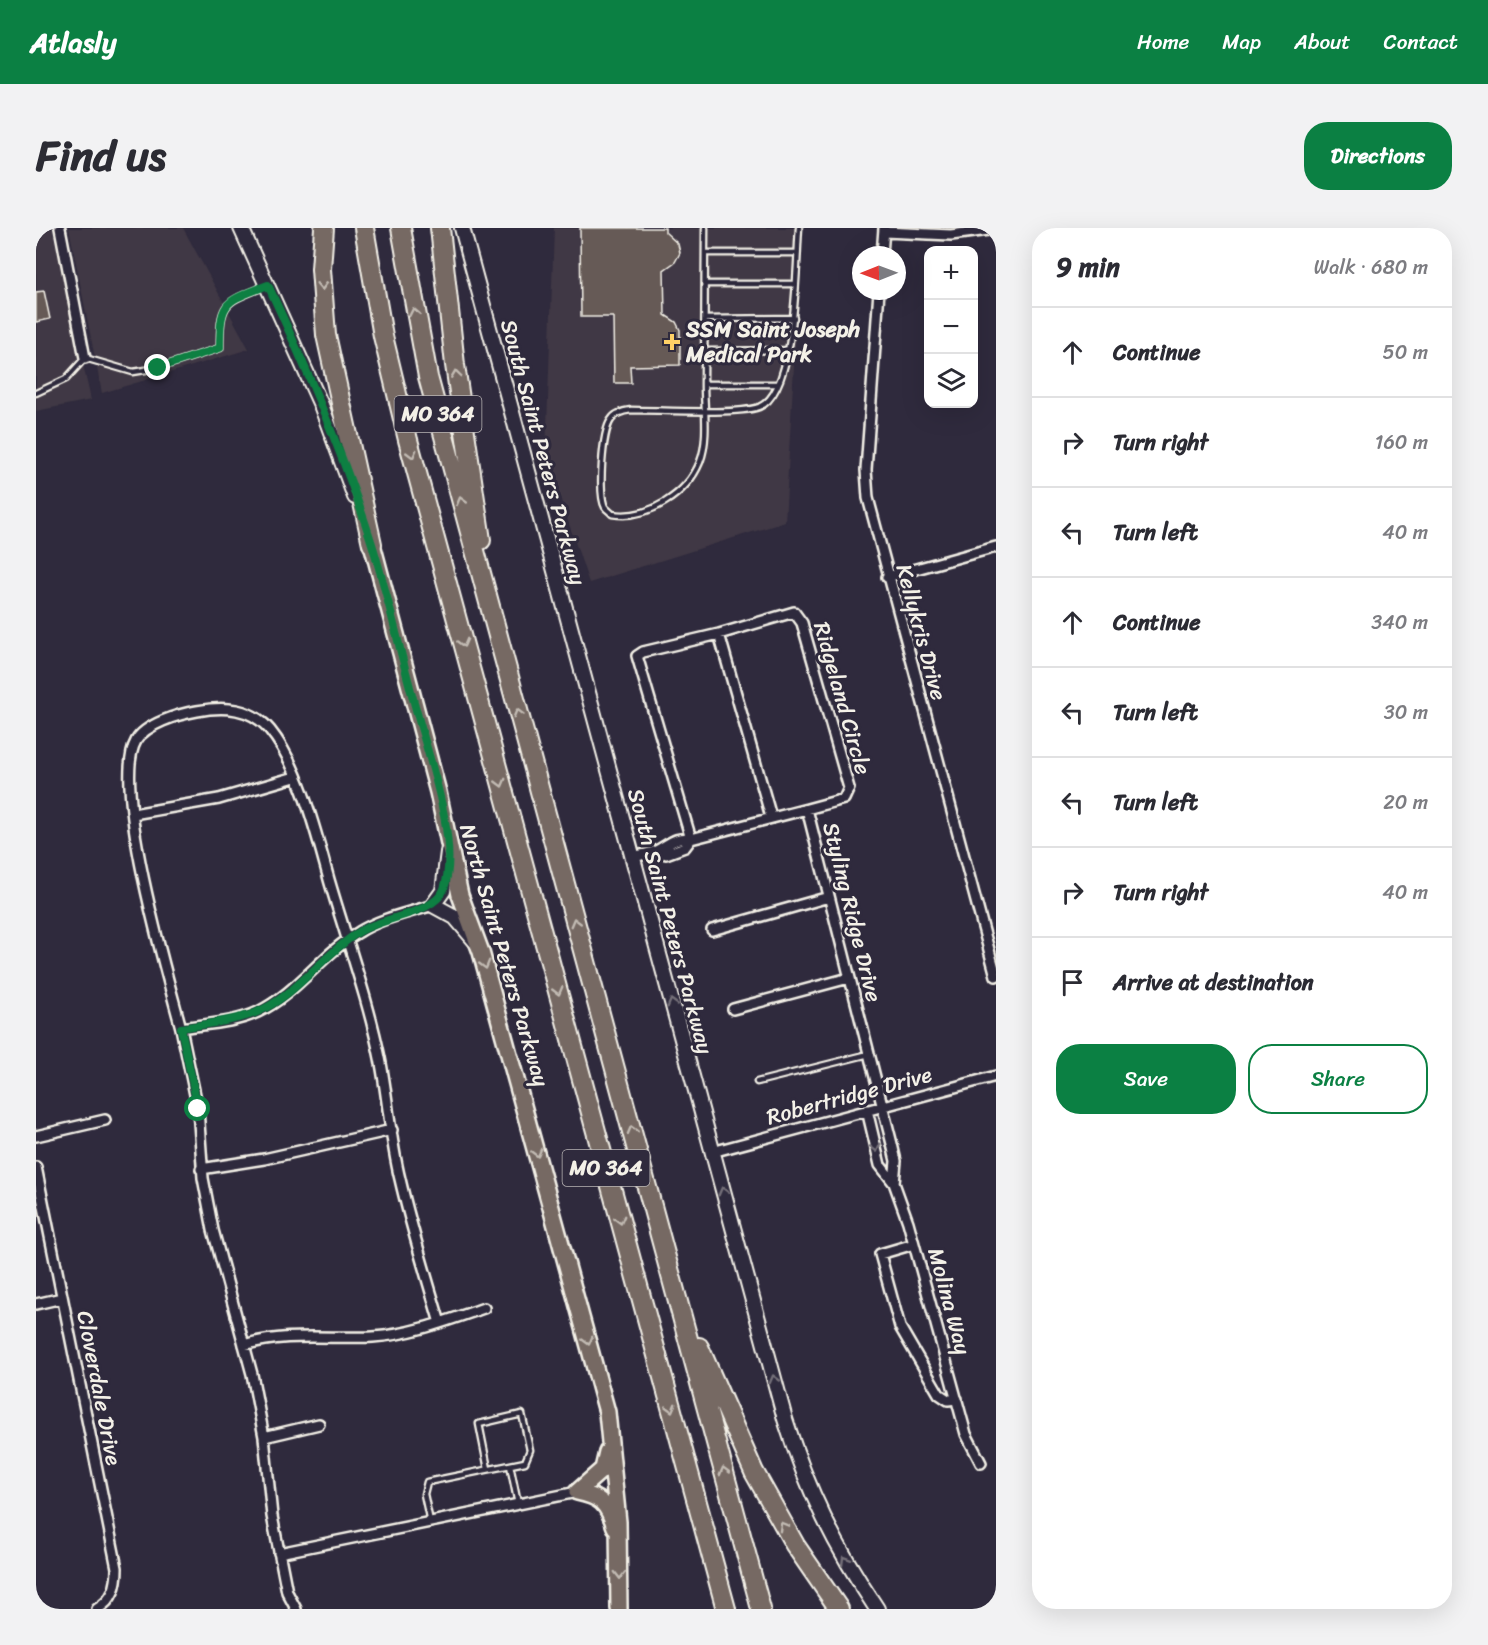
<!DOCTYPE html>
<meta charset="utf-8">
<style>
:root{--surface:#fff;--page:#f2f2f3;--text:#2b2b33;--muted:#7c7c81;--line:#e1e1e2;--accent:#0b8043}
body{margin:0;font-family:Sriracha,sans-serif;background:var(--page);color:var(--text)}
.controls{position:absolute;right:18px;top:18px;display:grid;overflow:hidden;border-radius:12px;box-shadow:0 6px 24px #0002}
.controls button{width:54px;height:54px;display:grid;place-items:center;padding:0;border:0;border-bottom:2px solid var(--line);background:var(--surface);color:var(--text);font:30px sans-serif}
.compass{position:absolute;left:816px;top:18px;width:54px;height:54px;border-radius:50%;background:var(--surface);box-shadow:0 6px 24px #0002;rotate:269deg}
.stop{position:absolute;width:18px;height:18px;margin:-14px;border:4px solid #0b8043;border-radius:50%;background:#fff}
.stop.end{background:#0b8043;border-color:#fff;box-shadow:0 2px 6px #0008}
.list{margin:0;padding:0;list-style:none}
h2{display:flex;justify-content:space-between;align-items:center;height:78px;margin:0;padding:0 24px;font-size:26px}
h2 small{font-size:20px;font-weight:400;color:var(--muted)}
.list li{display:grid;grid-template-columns:39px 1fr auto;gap:18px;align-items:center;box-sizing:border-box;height:90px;padding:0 24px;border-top:2px solid var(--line)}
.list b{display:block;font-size:22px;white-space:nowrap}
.list em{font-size:20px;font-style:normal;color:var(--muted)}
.actions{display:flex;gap:12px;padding:18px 24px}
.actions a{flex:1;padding:14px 0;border:2px solid var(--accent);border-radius:24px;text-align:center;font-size:21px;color:var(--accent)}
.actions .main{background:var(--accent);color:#fff}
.icon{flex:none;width:33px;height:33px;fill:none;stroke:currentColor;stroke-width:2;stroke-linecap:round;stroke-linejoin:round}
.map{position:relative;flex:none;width:960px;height:1381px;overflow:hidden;border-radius:24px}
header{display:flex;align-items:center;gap:36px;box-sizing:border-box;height:84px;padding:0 30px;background:var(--accent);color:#fff}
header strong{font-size:28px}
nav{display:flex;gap:33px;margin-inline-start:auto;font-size:21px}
.intro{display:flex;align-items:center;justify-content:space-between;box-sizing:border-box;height:144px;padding:0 36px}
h1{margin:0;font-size:42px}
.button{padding:15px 27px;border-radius:24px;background:var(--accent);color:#fff;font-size:21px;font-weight:700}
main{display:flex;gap:36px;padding:0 36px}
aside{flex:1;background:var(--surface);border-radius:24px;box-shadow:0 6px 24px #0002}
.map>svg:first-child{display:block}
.built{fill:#403844}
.building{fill:#665a56;stroke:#f4f1e8;stroke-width:1.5}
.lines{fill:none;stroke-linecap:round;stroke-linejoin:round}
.lane-casing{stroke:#f4f1e8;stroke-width:9}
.street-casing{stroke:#f4f1e8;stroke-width:14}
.secondary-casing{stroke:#f4f1e8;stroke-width:18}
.primary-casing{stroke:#f4f1e8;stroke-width:20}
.highway-casing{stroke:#f4f1e8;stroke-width:22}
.lane{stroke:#2f2a3d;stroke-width:4.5}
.street{stroke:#2f2a3d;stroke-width:9}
.secondary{stroke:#2f2a3d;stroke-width:14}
.primary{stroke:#766964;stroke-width:15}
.highway{stroke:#766964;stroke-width:18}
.oneway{stroke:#c2bbb3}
.oneway2{stroke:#747079}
.route{stroke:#0b8043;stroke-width:8}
.poi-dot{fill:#ffd166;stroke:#2f2a3d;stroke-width:2}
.labels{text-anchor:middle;stroke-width:6;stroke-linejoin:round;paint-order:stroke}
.shield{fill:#2f2a3d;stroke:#b9b5b5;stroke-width:1.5}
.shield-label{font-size:21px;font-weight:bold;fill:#f4f1e8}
.poi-label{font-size:22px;font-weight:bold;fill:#f4f1e8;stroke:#2f2a3d;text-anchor:start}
.street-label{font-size:22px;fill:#f4f1e8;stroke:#2f2a3d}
</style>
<header>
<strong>Atlasly</strong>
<nav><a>Home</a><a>Map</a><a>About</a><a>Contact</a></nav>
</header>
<div class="intro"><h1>Find us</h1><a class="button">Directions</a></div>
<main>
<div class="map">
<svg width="960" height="1381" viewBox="0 0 960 1381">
<rect width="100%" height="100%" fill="#2f2a3d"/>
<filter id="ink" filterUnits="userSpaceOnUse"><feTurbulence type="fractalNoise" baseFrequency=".0167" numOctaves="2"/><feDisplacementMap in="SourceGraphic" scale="12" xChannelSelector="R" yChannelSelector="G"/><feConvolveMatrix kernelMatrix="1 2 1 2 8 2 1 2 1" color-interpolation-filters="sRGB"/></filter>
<g filter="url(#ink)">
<path class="built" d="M 0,0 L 16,0 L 55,172 L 0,183 Z
M 33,0 L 147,0 L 213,121 L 66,165 Z
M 518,0 L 766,0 L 749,294 L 553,355 L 510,228 Z"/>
<path class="building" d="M 544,0 L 629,0 L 629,4 L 642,16 L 644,25 L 639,34 L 628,42 L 629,87 L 640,94 L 644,102 L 644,137 L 594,138 L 595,155 L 578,155 L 577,89 L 545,89 Z
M 8,63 L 14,91 L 0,94 L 0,64 Z"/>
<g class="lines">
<defs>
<path id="lane" d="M 669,0 C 669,52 668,104 668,156 C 668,180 673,211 664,234 C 651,266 612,292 576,286 C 574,283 571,282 569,279 C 562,267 566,204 575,192 C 579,185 587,183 595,182 C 623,182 701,187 723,179 C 761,164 760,36 763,0
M 669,25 L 761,25
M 669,56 L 759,56
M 669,91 L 758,90
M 668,123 L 753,122
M 668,156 L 742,156
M 0,165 L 30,151 L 49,130 L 97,144 L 122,140 L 184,120 C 184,73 188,75 230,58
M 721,854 L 833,826
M 474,1237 L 482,1276
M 394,1294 L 388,1266 L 391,1254 L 489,1234 L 494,1222 L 486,1186 L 443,1196 L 452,1241"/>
<path id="street" d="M 24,0 L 49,130
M 848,4 L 915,7 L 960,1
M 846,27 L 848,0
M 843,63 L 830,242 L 832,270 L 960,748
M 851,349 L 960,319
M 683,406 L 735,589
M 97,586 L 183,571 L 259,549
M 622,622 L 630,626 L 649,619 L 655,611 L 601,428 L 607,424 L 683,406 L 758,384 L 766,395 L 813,560 L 808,571 L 771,581
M 596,629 C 604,627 613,626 620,623 C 633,617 638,608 655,611 L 771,581 L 856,916 L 860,933 L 858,955
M 676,702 L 793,669
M 697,781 L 813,750
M 145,800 C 131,747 75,556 100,513 C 109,496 143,486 161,483 C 188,478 215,479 234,502 C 265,540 281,609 294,655 C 311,713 332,771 344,830 C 352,870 354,911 364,951 C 375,999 390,1047 404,1095
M 831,882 L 844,937 L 858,955 L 872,994 L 930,1206 L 945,1235
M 0,908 L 69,892
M 676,924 L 960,848
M 0,939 L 81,1340 C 81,1358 77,1372 61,1381
M 165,941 L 228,931 L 356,902
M 878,1016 L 844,1026 L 864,1099 L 903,1166 L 912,1172 L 921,1171
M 0,1076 L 26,1070
M 208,1117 C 250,1104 293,1111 337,1109 C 374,1107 413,1092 448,1080
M 228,1209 L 283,1196
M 243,1325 L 541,1264
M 260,1381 L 251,1364 L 236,1288 L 228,1209 L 216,1146 L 177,1002 L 167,950 L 162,881 L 145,800 C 170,796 199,795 222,784 C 261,765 286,726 323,704 C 345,690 372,685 397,677"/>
<path id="secondary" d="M 205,0 L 285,177 L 319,269
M 426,0 L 749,1191 C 772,1264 799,1318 841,1381
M 412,624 L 407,663 L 397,677 L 419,689 L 441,715"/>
<path id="primary" d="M 336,316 L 402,564 L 424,667 L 445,724 L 571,1184 L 582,1294 L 583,1381
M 541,1264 C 564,1269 571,1274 579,1299
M 541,1264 L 567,1241 L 571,1224"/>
<path id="highway" d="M 288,0 L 285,41 L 290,107 L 336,316
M 328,0 L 347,108 L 372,212 L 690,1381
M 365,0 L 392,149 L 725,1381
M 404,0 L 419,137 L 445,312
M 663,1119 L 718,1244 L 759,1317 L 803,1381"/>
</defs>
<use href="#lane" class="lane-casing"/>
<use href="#street" class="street-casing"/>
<use href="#secondary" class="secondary-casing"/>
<use href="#primary" class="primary-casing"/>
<use href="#highway" class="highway-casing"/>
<use href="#lane" class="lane"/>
<use href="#street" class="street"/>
<use href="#secondary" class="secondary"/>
<use href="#primary" class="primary"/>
<use href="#highway" class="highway"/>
</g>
<defs><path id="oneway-chevron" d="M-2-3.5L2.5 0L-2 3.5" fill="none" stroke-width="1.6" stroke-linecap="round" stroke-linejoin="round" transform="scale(1.5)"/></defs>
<g class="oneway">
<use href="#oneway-chevron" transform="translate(286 58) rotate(88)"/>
<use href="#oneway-chevron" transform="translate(378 84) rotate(-101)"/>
<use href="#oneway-chevron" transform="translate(420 146) rotate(-98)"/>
<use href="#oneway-chevron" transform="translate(376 226) rotate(75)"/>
<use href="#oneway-chevron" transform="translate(425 273) rotate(-105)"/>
<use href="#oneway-chevron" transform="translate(427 415) rotate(75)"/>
<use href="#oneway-chevron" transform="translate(482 485) rotate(-105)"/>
<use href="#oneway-chevron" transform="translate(465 555) rotate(75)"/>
<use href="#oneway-chevron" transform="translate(539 694) rotate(-105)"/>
<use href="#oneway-chevron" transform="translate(449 737) rotate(74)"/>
<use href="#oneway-chevron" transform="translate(522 763) rotate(75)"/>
<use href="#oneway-chevron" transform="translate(596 902) rotate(-105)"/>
<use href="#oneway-chevron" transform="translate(501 925) rotate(75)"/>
<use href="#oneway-chevron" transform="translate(584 992) rotate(75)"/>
<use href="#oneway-chevron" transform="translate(552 1113) rotate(75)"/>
<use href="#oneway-chevron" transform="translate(635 1180) rotate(75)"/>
<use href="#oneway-chevron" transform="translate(688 1243) rotate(-105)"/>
<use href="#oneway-chevron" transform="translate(747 1298) rotate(-120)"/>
<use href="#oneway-chevron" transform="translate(584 1347) rotate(90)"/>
</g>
<g class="oneway2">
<use href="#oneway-chevron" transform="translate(636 775) rotate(-105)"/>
<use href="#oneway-chevron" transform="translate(840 920) rotate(76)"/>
<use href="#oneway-chevron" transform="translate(687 963) rotate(-105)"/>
<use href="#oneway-chevron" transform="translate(738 1151) rotate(-105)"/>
<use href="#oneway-chevron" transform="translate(809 1332) rotate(-121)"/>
</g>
</g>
<g class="lines" filter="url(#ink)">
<path class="route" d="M 122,140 L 184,120 C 184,71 189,74 232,57 C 271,141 308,227 336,316 C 353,371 365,429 381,485 C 393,531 424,615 408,661 C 399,686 346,689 323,704 C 286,727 260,769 219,785 C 195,794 169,796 145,800 L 162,881"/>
</g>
<path class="poi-dot" d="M633 105h6v6h6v6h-6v6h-6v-6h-6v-6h6z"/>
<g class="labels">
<g class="shield">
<rect x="358.5" y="168" width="87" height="36" rx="4.5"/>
<rect x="526.5" y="922" width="87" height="36" rx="4.5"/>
</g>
<g class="shield-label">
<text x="402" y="193">MO 364</text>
<text x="570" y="947">MO 364</text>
</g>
<g class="poi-label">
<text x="650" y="109">SSM Saint Joseph<tspan x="650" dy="25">Medical Park</tspan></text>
</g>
<g class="street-label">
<text transform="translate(508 224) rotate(75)" y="8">South Saint Peters Parkway</text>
<text transform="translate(886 404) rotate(75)" y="8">Kellykris Drive</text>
<text transform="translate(807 470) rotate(74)" y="8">Ridgeland Circle</text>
<text transform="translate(817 684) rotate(76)" y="8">Styling Ridge Drive</text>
<text transform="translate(635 693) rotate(75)" y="8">South Saint Peters Parkway</text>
<text transform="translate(469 727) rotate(74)" y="8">North Saint Peters Parkway</text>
<text transform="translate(813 867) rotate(-15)" y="8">Robertridge Drive</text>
<text transform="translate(914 1073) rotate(75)" y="8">Molina Way</text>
<text transform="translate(64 1160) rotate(79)" y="8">Cloverdale Drive</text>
</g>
</g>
</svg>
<div class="controls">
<button>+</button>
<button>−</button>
<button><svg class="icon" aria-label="layers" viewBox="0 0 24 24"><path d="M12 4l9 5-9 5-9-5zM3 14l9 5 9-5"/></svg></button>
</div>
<svg class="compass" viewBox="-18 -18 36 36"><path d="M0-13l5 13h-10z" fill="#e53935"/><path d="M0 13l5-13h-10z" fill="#7c7c81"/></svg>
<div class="stop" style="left:162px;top:881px"></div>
<div class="stop end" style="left:122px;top:140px"></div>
</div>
<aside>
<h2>9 min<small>Walk · 680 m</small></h2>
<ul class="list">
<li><svg class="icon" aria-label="ahead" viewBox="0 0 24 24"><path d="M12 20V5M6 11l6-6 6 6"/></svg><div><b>Continue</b></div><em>50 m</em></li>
<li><svg class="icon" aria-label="right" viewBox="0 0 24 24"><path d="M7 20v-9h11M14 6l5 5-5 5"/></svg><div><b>Turn right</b></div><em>160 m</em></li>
<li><svg class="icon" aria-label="left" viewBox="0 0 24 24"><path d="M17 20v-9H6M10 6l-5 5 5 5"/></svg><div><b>Turn left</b></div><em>40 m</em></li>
<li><svg class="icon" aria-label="ahead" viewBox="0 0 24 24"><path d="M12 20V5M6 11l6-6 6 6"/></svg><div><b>Continue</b></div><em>340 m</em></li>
<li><svg class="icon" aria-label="left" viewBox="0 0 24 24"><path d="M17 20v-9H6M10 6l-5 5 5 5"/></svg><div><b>Turn left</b></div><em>30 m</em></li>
<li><svg class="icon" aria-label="left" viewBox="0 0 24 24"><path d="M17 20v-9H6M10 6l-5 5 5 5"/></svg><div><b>Turn left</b></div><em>20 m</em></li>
<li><svg class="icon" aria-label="right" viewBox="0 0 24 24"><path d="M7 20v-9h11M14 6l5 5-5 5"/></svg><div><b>Turn right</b></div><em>40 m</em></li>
<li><svg class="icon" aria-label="arrive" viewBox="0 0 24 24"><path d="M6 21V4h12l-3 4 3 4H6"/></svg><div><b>Arrive at destination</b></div></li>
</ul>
<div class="actions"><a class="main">Save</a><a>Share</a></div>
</aside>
</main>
